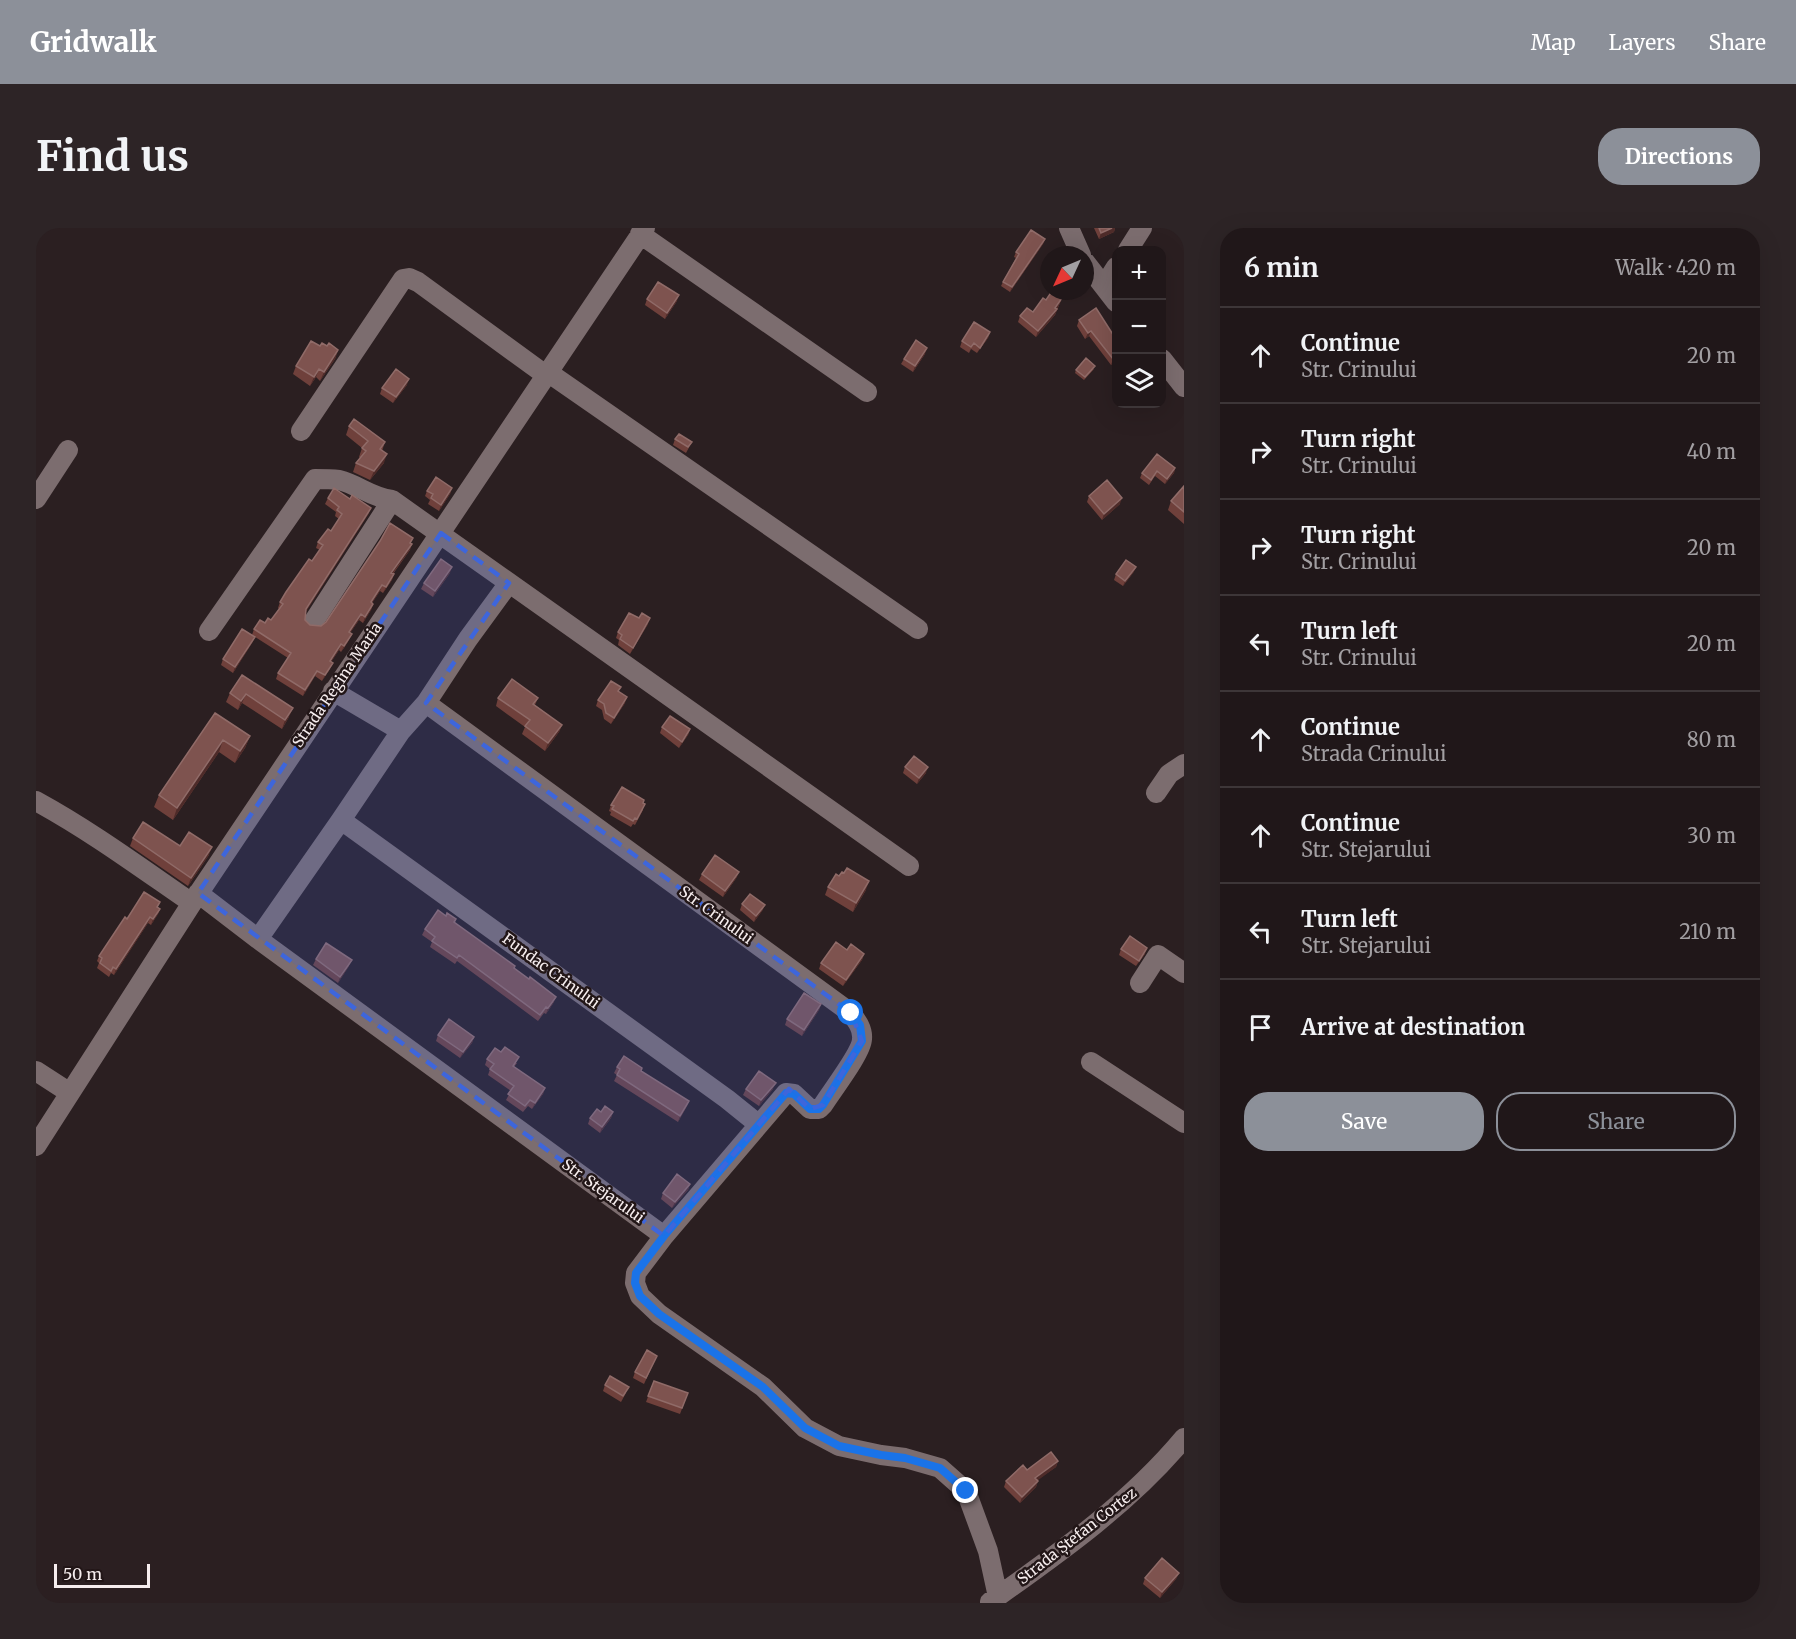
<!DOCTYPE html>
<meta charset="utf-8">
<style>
:root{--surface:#201719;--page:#2d2426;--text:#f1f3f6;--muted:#a29fa2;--line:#3d3638;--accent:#8c9099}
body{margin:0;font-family:Merriweather,serif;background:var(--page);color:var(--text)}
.controls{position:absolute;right:18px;top:18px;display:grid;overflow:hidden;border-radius:12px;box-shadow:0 6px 24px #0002}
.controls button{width:54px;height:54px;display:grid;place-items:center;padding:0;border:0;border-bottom:2px solid var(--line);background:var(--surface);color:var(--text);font:30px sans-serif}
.compass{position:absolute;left:1004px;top:18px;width:54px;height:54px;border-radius:50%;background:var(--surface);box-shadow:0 6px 24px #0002;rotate:226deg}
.scale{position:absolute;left:18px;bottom:15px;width:96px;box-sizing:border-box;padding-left:6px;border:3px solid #f6edee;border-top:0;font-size:16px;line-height:21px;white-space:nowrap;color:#f6edee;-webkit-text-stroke:4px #221617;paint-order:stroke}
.stop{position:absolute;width:18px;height:18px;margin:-14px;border:4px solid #1a73e8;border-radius:50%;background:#fff}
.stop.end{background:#1a73e8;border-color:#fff;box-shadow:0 2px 6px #0008}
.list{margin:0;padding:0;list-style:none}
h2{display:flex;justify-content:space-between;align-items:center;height:78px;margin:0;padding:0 24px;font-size:26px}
h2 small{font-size:20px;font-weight:400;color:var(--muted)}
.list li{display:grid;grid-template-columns:39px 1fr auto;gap:18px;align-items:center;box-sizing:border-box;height:96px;padding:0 24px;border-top:2px solid var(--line)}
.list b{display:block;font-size:22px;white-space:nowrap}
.list p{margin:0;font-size:20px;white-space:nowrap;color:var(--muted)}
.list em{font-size:20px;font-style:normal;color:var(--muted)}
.actions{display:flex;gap:12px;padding:18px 24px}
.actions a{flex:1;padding:14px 0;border:2px solid var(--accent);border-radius:24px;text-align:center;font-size:21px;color:var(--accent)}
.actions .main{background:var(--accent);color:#fff}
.icon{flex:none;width:33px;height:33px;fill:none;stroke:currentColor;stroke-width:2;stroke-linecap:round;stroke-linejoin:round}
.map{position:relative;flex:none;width:1148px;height:1375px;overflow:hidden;border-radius:24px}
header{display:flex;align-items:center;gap:36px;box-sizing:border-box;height:84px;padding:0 30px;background:var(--accent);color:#fff}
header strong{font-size:28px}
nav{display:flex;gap:33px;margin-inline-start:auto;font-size:21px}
.intro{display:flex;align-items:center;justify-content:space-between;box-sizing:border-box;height:144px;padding:0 36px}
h1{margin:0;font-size:42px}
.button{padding:15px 27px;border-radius:24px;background:var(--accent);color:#fff;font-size:21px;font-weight:700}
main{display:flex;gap:36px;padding:0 36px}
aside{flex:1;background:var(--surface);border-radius:24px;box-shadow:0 6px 24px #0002}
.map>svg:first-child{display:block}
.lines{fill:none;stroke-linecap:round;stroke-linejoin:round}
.minor{stroke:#7c6d6f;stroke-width:20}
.wall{fill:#6f403b}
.shaded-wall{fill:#4e2b29}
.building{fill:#7e534f;stroke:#906b68;stroke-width:1.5}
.route{stroke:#1a73e8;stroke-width:8}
.marked{fill:#3e66db;fill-opacity:0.2;stroke:#3e66db;stroke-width:4.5;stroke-dasharray:12 8;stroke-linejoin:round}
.labels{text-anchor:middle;stroke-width:5;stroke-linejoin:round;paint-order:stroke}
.street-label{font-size:15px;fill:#f6edee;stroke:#221617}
</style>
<header>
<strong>Gridwalk</strong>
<nav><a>Map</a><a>Layers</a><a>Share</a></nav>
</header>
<div class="intro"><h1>Find us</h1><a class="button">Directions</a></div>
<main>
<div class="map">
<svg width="1148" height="1375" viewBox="0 0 1148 1375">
<rect width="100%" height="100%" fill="#2b1f21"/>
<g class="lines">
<path class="minor" d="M 1033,0 L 1045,27
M 604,6 L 831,164
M 1092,22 L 1106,0
M 1049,34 L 1080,74
M 1068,58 L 1080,39
M 1126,131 L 1148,159
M 513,145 L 882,401
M 265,203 L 367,51 L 373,50 L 382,54 L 511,148
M 0,271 L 32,222
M 278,393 L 356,272 L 873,638
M 173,403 L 279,251 C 287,251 295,251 303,252 C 323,257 334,269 356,272
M 297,463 L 365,503
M 390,475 L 815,785 C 821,793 827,801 826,811 C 826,824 795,864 787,877 L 783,881 L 774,881 L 758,866 L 750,865 L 628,1008
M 1120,565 L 1133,546 L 1148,536
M 0,573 C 55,603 105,640 156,675
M 305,592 L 691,871 L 722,896
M 162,665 L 222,711 L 628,1008 L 600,1045 L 599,1055 L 604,1068 L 623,1086 L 727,1159 L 769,1200 L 803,1218 L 845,1227 L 869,1230 L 904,1240 L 930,1263 L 952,1323 L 962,1369
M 222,711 L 305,592 L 365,503 L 390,475 L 432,411 L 473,355
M 1104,755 L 1122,727 L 1148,745
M 1055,834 L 1148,895
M 0,843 L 34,865
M 0,918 L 156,675 L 609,0
M 954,1374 C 1023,1325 1093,1276 1148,1210"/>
</g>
<path class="wall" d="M 1058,0 L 1079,0 L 1078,4 L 1063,11 Z
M 1009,11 L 1007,16 L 974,64 L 965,58 L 967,54 L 980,30 L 978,29 L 980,24 Z
M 1026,70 L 1019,87 L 1000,109 L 982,94 L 984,88 L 997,84 L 1010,72 Z
M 611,71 L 641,73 L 629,91 L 609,77 Z
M 1043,92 L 1076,105 L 1080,133 L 1075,137 L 1053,108 L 1049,111 L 1041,98 Z
M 954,104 L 952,110 L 941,125 L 935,121 L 933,125 L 924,119 L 926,113 Z
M 284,118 L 291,118 L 302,122 L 299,131 L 284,153 L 280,149 L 274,158 L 257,146 L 260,138 Z
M 889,126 L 877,144 L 865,136 L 868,131 Z
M 1058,141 L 1048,152 L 1039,145 L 1040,142 Z
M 371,157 L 357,175 L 344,166 L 346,160 Z
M 313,198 L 349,214 L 346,223 L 348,235 L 334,252 L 317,244 L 320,235 L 324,230 L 323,229 L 326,220 L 310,207 Z
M 639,211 L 656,214 L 650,225 L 637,217 Z
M 1139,240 L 1138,245 L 1129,256 L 1119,248 L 1113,257 L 1104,250 L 1106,245 Z
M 1148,258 L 1148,296 L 1132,282 L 1135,273 Z
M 416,260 L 414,266 L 403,283 L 392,276 L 394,272 L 389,268 L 391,263 Z
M 1053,268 L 1084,276 L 1066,292 L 1051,274 Z
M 292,270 L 333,285 L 270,383 L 269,392 L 274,397 L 285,398 L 375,315 L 374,322 L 357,346 L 356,352 L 347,365 L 344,363 L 336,375 L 337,376 L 335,382 L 327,395 L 323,392 L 314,405 L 313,412 L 308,420 L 305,424 L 303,422 L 295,434 L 294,441 L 286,453 L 279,448 L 267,468 L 240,451 L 242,445 L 252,430 L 216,407 L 218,401 L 229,395 L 235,392 L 243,381 L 242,380 L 244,374 L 276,333 L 284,322 L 280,320 L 282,314 L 295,303 L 303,291 L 299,288 L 300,284 L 289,276 Z
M 1100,339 L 1097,345 L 1087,358 L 1078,352 L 1080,346 Z
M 414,345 L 397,369 L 385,361 L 388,355 Z
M 603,390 L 612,396 L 594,426 L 582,417 L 583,412 L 580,410 L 582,404 Z
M 219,409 L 216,415 L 197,445 L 185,437 L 187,431 Z
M 206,447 L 253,489 L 246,501 L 206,475 L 202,482 L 190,474 L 194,465 Z
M 583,464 L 589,475 L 575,496 L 568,491 L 566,482 L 560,478 L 562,472 Z
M 462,470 L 502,470 L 499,477 L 526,497 L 523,504 L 509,523 L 486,506 L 489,499 L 460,478 Z
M 179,485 L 214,508 L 209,520 L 199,535 L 183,524 L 137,592 L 118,579 L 123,567 Z
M 626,499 L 654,501 L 652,507 L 643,520 L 624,505 Z
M 869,539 L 890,545 L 881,556 L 867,545 Z
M 607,575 L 607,582 L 599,597 L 597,596 L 595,599 L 574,587 L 575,584 L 573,583 L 575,577 Z
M 97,610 L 144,618 L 173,627 L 152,658 L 94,618 Z
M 666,646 L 701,649 L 687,669 L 663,652 Z
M 792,659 L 830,662 L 817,684 L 789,667 Z
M 706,676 L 729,677 L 726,683 L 718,694 L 704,682 Z
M 122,679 L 124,681 L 122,686 L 115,697 L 112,695 L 78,747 L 75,745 L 73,749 L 61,740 L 63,735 L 61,733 L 63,728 L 91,691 Z
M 410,688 L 420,691 L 419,695 L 478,740 L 518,774 L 510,786 L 508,785 L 502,793 L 421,733 L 419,736 L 394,719 L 396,714 L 386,707 L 389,701 Z
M 1085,721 L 1109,726 L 1100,738 L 1083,727 Z
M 811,722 L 828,726 L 826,732 L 807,758 L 783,741 L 785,735 Z
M 280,731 L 313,738 L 302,755 L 277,737 Z
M 785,776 L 783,782 L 766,808 L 749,797 L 751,791 Z
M 402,807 L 438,809 L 436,815 L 424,830 L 400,813 Z
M 451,831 L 481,835 L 478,839 L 509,860 L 507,866 L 496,881 L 492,878 L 487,884 L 470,872 L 475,863 L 452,847 L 454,841 L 449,837 Z
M 581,839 L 606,840 L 605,843 L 653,873 L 651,878 L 642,894 L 578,853 L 581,847 L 578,845 Z
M 710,861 L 737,861 L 723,878 L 707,867 Z
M 565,884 L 577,884 L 575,890 L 564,905 L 552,896 L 554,890 Z
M 654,956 L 652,962 L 636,980 L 625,971 L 627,965 Z
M 621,1128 L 608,1156 L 597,1150 L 599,1144 Z
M 618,1153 L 652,1165 L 644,1186 L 610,1174 Z
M 569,1157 L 590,1165 L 585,1174 L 567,1163 Z
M 1022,1233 L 1020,1239 L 1001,1252 L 1002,1253 L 1000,1259 L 984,1275 L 968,1259 L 970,1253 L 991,1242 Z
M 1143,1345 L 1140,1351 L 1124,1370 L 1107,1356 L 1109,1350 Z"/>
<path class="shaded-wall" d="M 1076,0 L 1079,0 L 1078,4 L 1063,11 L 1065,5 Z
M 1009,11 L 1007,16 L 974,64 L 976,59 Z
M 643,67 L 641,73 L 629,91 L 631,85 Z
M 1026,70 L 1019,87 L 1000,109 L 1002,103 Z
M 1055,103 L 1053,108 L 1049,111 L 1052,105 Z
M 954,104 L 952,110 L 941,125 L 944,120 Z
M 891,120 L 889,126 L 877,144 L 879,138 Z
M 302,122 L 299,131 L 284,153 L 288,144 Z
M 1080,129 L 1080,133 L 1075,137 L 1077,131 Z
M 283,141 L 280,149 L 274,158 L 278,149 Z
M 373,151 L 371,157 L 357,175 L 360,169 Z
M 351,226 L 348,235 L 334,252 L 338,243 Z
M 1139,240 L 1138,245 L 1129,256 L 1131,251 Z
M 416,260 L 414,266 L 403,283 L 405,277 Z
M 1086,270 L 1084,276 L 1066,292 L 1068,286 Z
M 335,280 L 333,285 L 268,387 L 270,381 Z
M 376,316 L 374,322 L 353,350 L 355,345 Z
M 416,339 L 414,345 L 397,369 L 399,363 Z
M 1100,339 L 1097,345 L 1087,358 L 1089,353 Z
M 358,346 L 356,352 L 347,365 L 350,359 Z
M 346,357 L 344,363 L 333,380 L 335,374 Z
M 337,376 L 335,382 L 327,395 L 329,389 Z
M 325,386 L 323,392 L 311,410 L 313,404 Z
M 614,390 L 612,396 L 594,426 L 597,420 Z
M 316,406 L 313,412 L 305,424 L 308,418 Z
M 219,409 L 216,415 L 197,445 L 199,439 Z
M 305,416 L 303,422 L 292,439 L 294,433 Z
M 297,435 L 294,441 L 286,453 L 289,447 Z
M 281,443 L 279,448 L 267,468 L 269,462 Z
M 210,466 L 206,475 L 202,482 L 205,473 Z
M 591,469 L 589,475 L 575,496 L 578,490 Z
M 257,480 L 253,489 L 246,501 L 249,492 Z
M 526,497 L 523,504 L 509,523 L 512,515 Z
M 654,501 L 652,507 L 643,520 L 646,514 Z
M 214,508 L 209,520 L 199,535 L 204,523 Z
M 187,512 L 183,524 L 137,592 L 141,580 Z
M 892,539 L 890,545 L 881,556 L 883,550 Z
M 176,619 L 173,627 L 152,658 L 155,650 Z
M 703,644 L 701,649 L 687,669 L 689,663 Z
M 833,653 L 830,662 L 817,684 L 820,675 Z
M 729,677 L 726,683 L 718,694 L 720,688 Z
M 124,681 L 122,686 L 115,697 L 117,691 Z
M 114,689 L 112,695 L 78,747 L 80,741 Z
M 1111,720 L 1109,726 L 1100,738 L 1103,733 Z
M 828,726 L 826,732 L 807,758 L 810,752 Z
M 316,732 L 313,738 L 302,755 L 304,749 Z
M 520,769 L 518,774 L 510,786 L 512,780 Z
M 785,776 L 783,782 L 766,808 L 768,802 Z
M 438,809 L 436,815 L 424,830 L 427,824 Z
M 740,855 L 737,861 L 723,878 L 725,872 Z
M 509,860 L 507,866 L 496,881 L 499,875 Z
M 653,873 L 651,878 L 642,894 L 644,888 Z
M 577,884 L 575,890 L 564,905 L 566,899 Z
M 654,956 L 652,962 L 636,980 L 639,974 Z
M 1022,1233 L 1020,1239 L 997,1256 L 999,1250 Z
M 1002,1253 L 1000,1259 L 984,1275 L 986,1269 Z
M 1143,1345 L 1140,1351 L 1124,1370 L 1126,1364 Z"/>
<path class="building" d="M 1063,0 L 1076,0 L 1065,5 Z
M 995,2 L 1009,11 L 976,59 L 967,54 L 983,26 L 980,24 Z
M 622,54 L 643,67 L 631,85 L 611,71 Z
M 1016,63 L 1026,70 L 1019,80 L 1021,81 L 1002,103 L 984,88 L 991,80 L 997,84 L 1007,70 L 1010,72 Z
M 1060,80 L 1076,105 L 1080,101 L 1080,129 L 1077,131 L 1055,103 L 1052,105 L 1043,92 Z
M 938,94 L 954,104 L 944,120 L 938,115 L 935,119 L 926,113 Z
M 880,112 L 891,120 L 879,138 L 868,131 Z
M 275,113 L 284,118 L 286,115 L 291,118 L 293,115 L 302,122 L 288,144 L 283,141 L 278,149 L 260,138 Z
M 1050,130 L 1059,138 L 1049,149 L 1040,142 Z
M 360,141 L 373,151 L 360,169 L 346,160 Z
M 318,191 L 349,214 L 344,221 L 351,226 L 338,243 L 320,235 L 330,223 L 326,220 L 332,213 L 313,198 Z
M 643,206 L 656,214 L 652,219 L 639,211 Z
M 1121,226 L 1139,240 L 1131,251 L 1121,243 L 1115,252 L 1106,245 Z
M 400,249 L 416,260 L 405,277 L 395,270 L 397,266 L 391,263 Z
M 1071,252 L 1086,270 L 1068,286 L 1053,268 Z
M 1148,258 L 1148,284 L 1135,273 Z
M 298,260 L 314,271 L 316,267 L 335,280 L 270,381 L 269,392 L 274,397 L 285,398 L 290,394 L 344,313 L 354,295 L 377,310 L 374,315 L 376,316 L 355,345 L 358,346 L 350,359 L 346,357 L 335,374 L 337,376 L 329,389 L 325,386 L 313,404 L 316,406 L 308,418 L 305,416 L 294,433 L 297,435 L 289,447 L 281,443 L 269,462 L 242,445 L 255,425 L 218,401 L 224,392 L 229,395 L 232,390 L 235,392 L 247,376 L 244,374 L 250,364 L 273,331 L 276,333 L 287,317 L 282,314 L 292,301 L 295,303 L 306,286 L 301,282 L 303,279 L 292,270 Z
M 405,331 L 416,339 L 399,363 L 388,355 Z
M 1090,332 L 1100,339 L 1089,353 L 1080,346 Z
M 593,385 L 603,390 L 606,385 L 614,390 L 597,420 L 584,411 L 586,407 L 582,404 Z
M 206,401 L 219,409 L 199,439 L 187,431 Z
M 206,447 L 257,480 L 249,492 L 210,466 L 205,473 L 194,465 Z
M 476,451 L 502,470 L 497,476 L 526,497 L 512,515 L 489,498 L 494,492 L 462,470 Z
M 575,453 L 585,459 L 582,463 L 591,469 L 578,490 L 570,485 L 568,476 L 562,472 Z
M 179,485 L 214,508 L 204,523 L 187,512 L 141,580 L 123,567 Z
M 634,488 L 654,501 L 646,514 L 626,499 Z
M 878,528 L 892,539 L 883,550 L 869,539 Z
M 586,559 L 608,572 L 607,575 L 609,576 L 601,591 L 599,590 L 597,593 L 576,581 L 578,578 L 575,577 Z
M 107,594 L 144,618 L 153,604 L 176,619 L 155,650 L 97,610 Z
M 679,627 L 703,644 L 689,663 L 666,646 Z
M 811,640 L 833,653 L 820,675 L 792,659 L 800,646 L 803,648 L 806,644 L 808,645 Z
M 108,664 L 124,674 L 121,679 L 124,681 L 117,691 L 114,689 L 80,741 L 77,739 L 75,743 L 64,735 L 66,730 L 63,728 L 89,689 L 91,691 Z
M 714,666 L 729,677 L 720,688 L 706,676 Z
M 402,682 L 410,688 L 411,685 L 420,691 L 418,694 L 479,738 L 478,740 L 493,751 L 494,749 L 520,769 L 512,780 L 510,779 L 504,787 L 423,727 L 421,730 L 396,713 L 399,709 L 389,701 Z
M 1094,708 L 1111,720 L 1103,733 L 1085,721 Z
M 800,714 L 811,722 L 815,716 L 828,726 L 810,752 L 785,735 Z
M 290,715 L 316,732 L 304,749 L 280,731 Z
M 768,765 L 785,776 L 768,802 L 751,791 Z
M 413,791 L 438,809 L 427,824 L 402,807 Z
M 469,819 L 483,829 L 477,838 L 509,860 L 499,875 L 494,872 L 489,878 L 472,866 L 478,858 L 454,841 L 458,836 L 451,831 L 459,820 L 465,824 Z
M 588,828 L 606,840 L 605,843 L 653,873 L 644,888 L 581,847 L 584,841 L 581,839 Z
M 723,843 L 740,855 L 725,872 L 710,861 Z
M 569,878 L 577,884 L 566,899 L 554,890 L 561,881 L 565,884 Z
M 641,946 L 654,956 L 639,974 L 627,965 Z
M 611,1122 L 621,1128 L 610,1150 L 599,1144 Z
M 574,1148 L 593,1159 L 587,1168 L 569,1157 Z
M 618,1153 L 652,1165 L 646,1180 L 612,1168 Z
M 1015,1224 L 1022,1233 L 999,1250 L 1002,1253 L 986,1269 L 970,1253 L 987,1237 L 991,1242 Z
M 1126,1330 L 1143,1345 L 1126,1364 L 1109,1350 Z"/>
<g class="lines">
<path class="route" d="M 815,785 L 824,797 L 826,813 L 787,877 L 783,881 L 774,881 L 758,866 L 750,865 L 628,1008 L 600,1045 L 599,1055 L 604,1068 L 623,1086 L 727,1159 L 769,1200 L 803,1218 L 845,1227 L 869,1230 L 904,1240 L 930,1263"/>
</g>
<path class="marked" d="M 405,305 L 473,355 L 390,475 L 815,785 L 826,813 L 787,877 L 774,881 L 753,861 L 628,1008 L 162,665 Z"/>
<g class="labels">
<g class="street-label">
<text transform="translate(301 457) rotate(-56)" y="5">Strada Regina Maria</text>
<text transform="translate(680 687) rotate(36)" y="5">Str. Crinului</text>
<text transform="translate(515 743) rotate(36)" y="5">Fundac Crinului</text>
<text transform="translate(567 963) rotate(36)" y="5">Str. Stejarului</text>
<text transform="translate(1041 1308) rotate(-38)" y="5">Strada Ștefan Cortez</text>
</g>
</g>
</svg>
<div class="controls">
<button>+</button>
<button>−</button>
<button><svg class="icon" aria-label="layers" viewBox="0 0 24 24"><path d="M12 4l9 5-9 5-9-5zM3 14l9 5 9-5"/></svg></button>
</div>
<svg class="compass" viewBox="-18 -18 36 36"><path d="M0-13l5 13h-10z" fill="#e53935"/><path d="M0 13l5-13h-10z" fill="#a29fa2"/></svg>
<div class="scale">50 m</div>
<div class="stop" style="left:815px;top:785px"></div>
<div class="stop end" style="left:930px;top:1263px"></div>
</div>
<aside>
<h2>6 min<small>Walk · 420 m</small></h2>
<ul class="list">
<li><svg class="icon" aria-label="ahead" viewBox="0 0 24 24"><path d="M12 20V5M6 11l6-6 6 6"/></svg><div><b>Continue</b><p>Str. Crinului</p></div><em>20 m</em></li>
<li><svg class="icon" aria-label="right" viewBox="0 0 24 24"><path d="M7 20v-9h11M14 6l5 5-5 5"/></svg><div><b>Turn right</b><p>Str. Crinului</p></div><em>40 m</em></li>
<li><svg class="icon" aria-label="right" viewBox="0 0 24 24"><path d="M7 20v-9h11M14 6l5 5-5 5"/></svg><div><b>Turn right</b><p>Str. Crinului</p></div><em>20 m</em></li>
<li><svg class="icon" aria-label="left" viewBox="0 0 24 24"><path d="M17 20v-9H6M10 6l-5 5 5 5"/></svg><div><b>Turn left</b><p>Str. Crinului</p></div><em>20 m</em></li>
<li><svg class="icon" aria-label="ahead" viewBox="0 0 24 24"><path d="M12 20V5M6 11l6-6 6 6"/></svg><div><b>Continue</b><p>Strada Crinului</p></div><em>80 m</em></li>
<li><svg class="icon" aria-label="ahead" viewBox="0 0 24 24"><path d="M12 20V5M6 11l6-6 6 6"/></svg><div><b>Continue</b><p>Str. Stejarului</p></div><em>30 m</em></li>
<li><svg class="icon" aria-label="left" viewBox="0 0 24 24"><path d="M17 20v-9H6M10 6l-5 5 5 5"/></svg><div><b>Turn left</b><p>Str. Stejarului</p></div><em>210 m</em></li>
<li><svg class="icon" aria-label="arrive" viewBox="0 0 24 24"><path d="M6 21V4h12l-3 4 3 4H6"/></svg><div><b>Arrive at destination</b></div></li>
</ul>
<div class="actions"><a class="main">Save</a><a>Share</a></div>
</aside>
</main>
